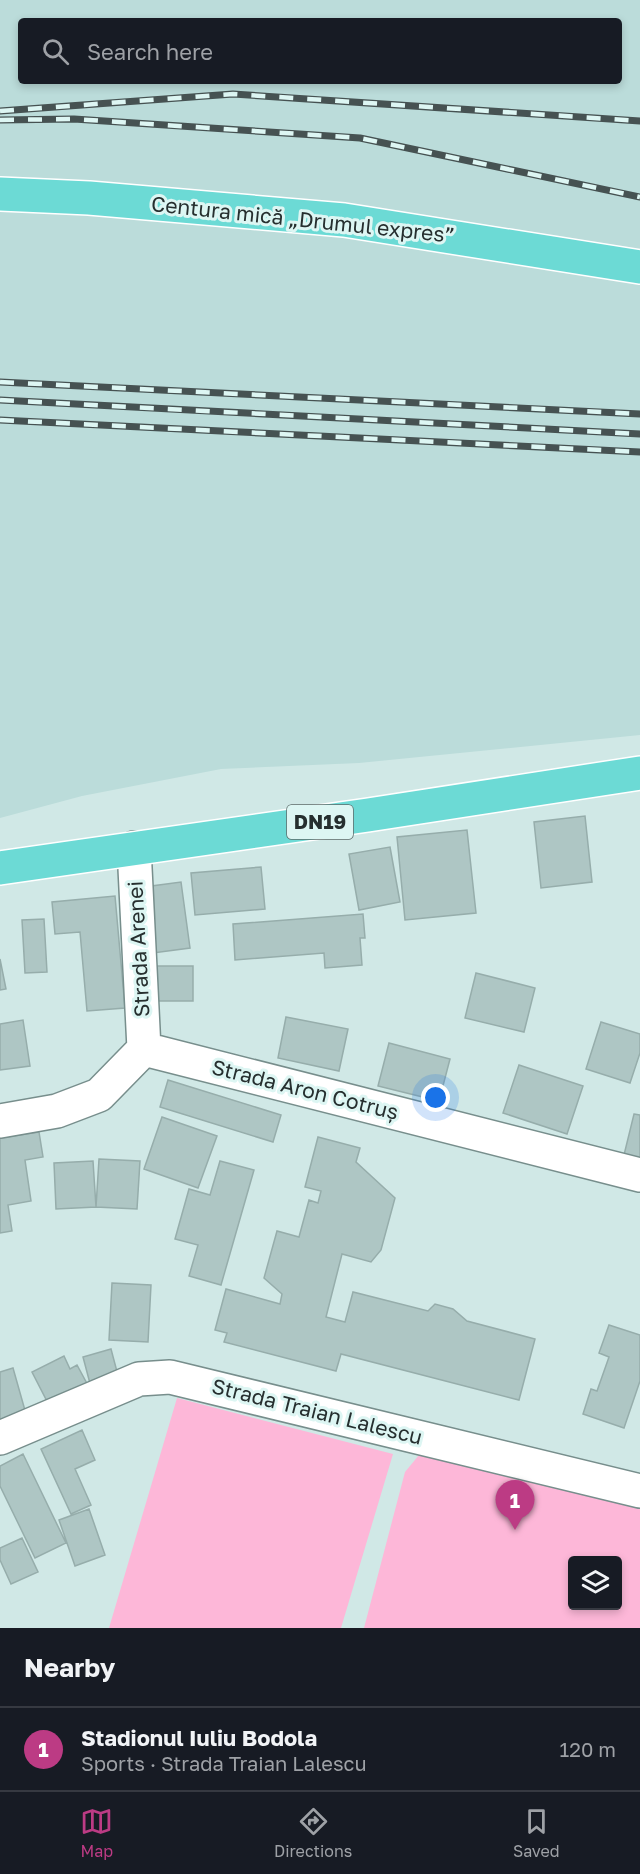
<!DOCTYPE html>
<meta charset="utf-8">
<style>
:root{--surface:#171b24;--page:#20242c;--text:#f1f3f6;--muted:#9ea1a6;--line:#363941;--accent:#bc3b84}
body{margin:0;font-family:"Golos Text",sans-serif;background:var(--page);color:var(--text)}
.controls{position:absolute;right:18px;bottom:18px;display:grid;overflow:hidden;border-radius:6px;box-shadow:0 3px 9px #0003}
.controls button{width:54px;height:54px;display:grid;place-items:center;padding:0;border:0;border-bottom:2px solid var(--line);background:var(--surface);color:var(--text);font:30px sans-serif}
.you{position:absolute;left:436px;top:1098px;width:21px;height:21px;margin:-15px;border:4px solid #fff;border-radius:50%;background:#1a73e8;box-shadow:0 0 0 9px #1a73e833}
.badge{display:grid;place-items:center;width:39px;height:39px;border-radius:50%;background:var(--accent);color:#fff;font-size:20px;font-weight:700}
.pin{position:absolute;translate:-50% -50px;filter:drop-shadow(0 2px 3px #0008)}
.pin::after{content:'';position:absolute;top:32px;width:21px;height:18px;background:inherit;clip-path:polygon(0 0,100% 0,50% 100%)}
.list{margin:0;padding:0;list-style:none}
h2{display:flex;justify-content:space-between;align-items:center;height:78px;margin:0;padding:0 24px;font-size:26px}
h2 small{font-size:20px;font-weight:400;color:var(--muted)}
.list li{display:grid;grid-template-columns:39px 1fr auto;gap:18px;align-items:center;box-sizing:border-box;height:84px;padding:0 24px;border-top:2px solid var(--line)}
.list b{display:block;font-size:22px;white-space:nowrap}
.list p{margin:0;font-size:20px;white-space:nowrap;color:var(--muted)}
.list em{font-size:20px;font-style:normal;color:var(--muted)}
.icon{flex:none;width:33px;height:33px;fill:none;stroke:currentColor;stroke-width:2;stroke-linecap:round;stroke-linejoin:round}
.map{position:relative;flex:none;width:640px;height:1628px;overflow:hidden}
.search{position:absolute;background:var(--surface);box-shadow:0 3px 9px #0003;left:18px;right:18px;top:18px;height:66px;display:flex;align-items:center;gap:15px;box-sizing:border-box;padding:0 21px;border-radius:6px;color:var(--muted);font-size:22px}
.sheet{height:162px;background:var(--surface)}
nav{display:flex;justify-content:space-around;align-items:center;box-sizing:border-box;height:84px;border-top:2px solid var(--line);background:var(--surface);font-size:16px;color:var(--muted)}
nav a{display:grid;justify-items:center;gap:3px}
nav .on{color:var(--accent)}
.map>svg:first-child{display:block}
.built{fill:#bbdcda;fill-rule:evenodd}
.green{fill:#fdb7d8;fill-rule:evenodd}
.building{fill:#aec6c4;stroke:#96adab;stroke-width:1.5}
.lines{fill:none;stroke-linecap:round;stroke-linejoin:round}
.minor-casing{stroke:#778e8c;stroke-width:36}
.major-casing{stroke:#fff;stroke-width:36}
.minor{stroke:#fff;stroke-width:33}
.major{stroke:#6cdad5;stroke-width:33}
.rail-casing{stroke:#465252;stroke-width:7}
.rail{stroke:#ddf6f3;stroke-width:4.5;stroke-dasharray:14;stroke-linecap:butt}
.labels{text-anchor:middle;stroke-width:6;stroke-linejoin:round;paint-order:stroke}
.shield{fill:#ddf6f3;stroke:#5d6b6a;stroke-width:1.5}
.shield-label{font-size:20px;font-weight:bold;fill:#262f2f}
.street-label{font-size:21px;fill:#262f2f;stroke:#ddf6f3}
</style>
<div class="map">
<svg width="640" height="1628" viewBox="0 0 640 1628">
<rect width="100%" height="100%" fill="#d0e8e6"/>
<path class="built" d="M 0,0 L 640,0 L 640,735 L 359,763 L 221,769 L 82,796 L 0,818 ZM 21,21 L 619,21 L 619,81 L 21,81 Z"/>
<path class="green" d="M 177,1398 L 393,1454 L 341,1628 L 109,1628 Z
M 424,1449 L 640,1499 L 640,1628 L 364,1628 L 405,1472 ZM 572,1560 L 618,1560 L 618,1606 L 572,1606 Z"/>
<path class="building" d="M 585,816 L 592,882 L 541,888 L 534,822 Z
M 467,830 L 476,913 L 405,920 L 397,837 Z
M 390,847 L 400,902 L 359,910 L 349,854 Z
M 261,867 L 265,909 L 195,915 L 191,873 Z
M 181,882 L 190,948 L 153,953 L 144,887 Z
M 115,896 L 125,1008 L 87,1011 L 80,932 L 55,934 L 52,902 Z
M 363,914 L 365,938 L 360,938 L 362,965 L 325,968 L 324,953 L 235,960 L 233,924 Z
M 44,919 L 47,972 L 25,973 L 22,920 Z
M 0,959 L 6,989 L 0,990 Z
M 147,966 L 193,966 L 193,1001 L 147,1001 Z
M 476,973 L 535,988 L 524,1032 L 465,1018 Z
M 286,1017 L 348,1029 L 339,1071 L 278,1058 Z
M 23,1020 L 30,1066 L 0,1070 L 0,1024 Z
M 601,1022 L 640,1034 L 640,1053 L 630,1083 L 586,1069 Z
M 389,1043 L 450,1059 L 439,1101 L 378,1086 Z
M 519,1065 L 583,1086 L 567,1134 L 503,1113 Z
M 168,1080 L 281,1115 L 273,1142 L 160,1107 Z
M 634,1114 L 640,1115 L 640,1163 L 623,1159 Z
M 162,1117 L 217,1136 L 198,1188 L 144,1169 Z
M 39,1132 L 43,1157 L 25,1160 L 31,1201 L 8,1205 L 12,1231 L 0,1233 L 0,1138 Z
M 318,1137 L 360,1148 L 356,1162 L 395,1198 L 381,1250 L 371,1262 L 342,1254 L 326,1317 L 345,1322 L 353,1292 L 428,1311 L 435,1304 L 453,1309 L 467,1321 L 535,1339 L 519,1400 L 341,1354 L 336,1371 L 224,1342 L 227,1333 L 215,1330 L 226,1289 L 280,1304 L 282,1294 L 264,1278 L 277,1231 L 299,1237 L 309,1200 L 318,1203 L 321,1191 L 305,1187 Z
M 99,1159 L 140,1161 L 137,1209 L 96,1207 Z
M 93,1161 L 96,1207 L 56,1209 L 54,1163 Z
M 220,1161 L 254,1170 L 221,1285 L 189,1276 L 198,1245 L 175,1239 L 189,1189 L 210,1195 Z
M 112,1283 L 151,1285 L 148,1342 L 109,1340 Z
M 609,1325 L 640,1335 L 640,1381 L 624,1428 L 583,1414 L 591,1389 L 597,1391 L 609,1357 L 599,1353 Z
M 111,1349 L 120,1383 L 92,1391 L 83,1357 Z
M 64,1356 L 70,1369 L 77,1365 L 91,1391 L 52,1411 L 32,1372 Z
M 13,1368 L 28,1421 L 0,1428 L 0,1372 Z
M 82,1430 L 95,1460 L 75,1469 L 91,1505 L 71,1514 L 41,1449 Z
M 23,1454 L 66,1543 L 35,1558 L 0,1486 L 0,1466 Z
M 89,1509 L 105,1555 L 75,1566 L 59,1520 Z
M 22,1538 L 38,1572 L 11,1584 L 0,1560 L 0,1548 Z"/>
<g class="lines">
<defs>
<path id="minor" d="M 134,848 L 144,1049
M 144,1049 L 640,1175
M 0,1121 L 57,1111 L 99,1095 L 144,1049
M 0,1438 L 139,1379 L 170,1377 L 640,1491"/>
<path id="major" d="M 0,194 L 89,198 L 344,220 L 640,267
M 0,868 L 368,815 L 640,773"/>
</defs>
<use href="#minor" class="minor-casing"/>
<use href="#major" class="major-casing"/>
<use href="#minor" class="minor"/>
<use href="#major" class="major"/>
<defs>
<path id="rail" d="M 0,111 L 233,94 L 640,121
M 0,120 L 74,119 L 360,138 L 640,197
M 0,382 L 640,414
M 0,400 L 640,434
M 0,420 L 640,452"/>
</defs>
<use href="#rail" class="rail-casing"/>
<use href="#rail" class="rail"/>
</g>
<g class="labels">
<rect class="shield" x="287" y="805" width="66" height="34" rx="4.5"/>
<g class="shield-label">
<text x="320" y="829">DN19</text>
</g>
<g class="street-label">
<text transform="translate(303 220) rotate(6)" y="7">Centura mică „Drumul expres”</text>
<text transform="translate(139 949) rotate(-93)" y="7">Strada Arenei</text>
<text transform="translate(305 1090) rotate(14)" y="7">Strada Aron Cotruș</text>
<text transform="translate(317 1412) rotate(14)" y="7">Strada Traian Lalescu</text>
</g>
</g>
</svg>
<div class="controls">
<button><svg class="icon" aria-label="layers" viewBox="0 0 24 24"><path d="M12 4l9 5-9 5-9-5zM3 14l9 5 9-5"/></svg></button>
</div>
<div class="you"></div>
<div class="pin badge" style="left:515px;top:1530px">1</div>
<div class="search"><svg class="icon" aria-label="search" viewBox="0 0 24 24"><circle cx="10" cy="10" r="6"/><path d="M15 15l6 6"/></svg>Search here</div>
</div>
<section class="sheet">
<h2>Nearby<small></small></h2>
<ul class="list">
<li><span class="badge">1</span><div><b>Stadionul Iuliu Bodola</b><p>Sports · Strada Traian Lalescu</p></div><em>120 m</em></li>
</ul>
</section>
<nav>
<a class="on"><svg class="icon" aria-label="map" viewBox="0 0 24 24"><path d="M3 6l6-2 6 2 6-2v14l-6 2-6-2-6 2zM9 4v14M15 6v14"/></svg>Map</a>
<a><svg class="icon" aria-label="directions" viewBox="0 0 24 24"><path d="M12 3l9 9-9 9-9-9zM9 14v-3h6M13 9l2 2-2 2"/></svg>Directions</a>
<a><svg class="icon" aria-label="saved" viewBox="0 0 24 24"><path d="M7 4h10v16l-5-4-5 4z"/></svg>Saved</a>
</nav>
